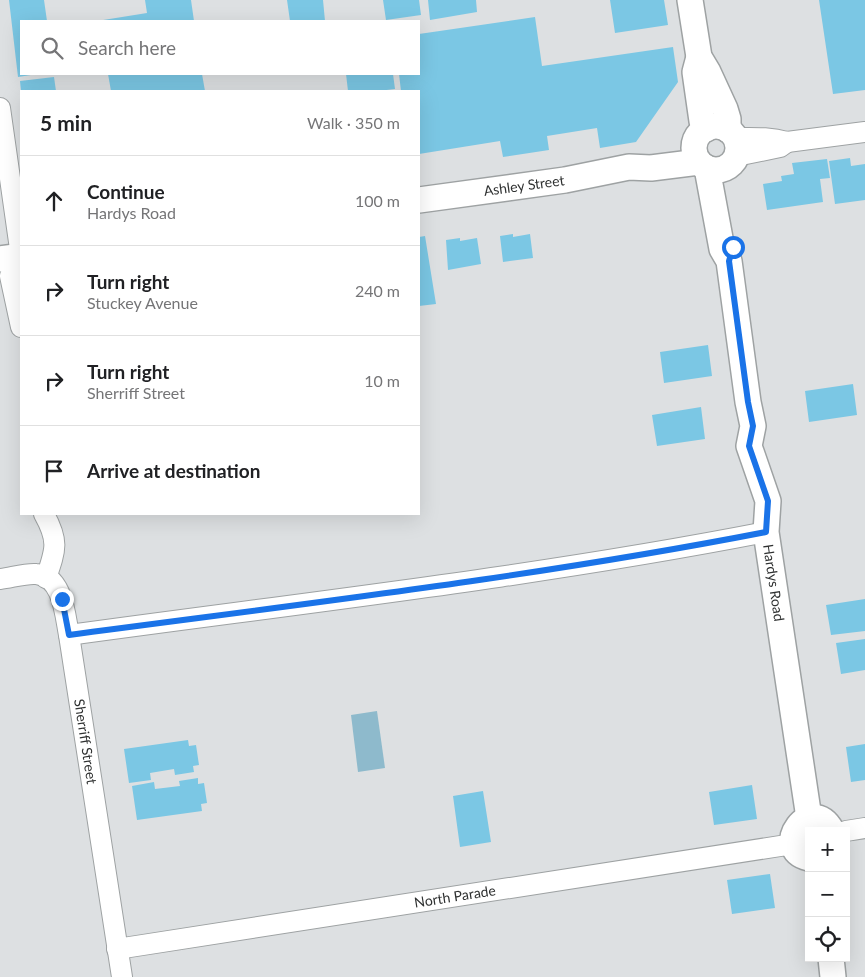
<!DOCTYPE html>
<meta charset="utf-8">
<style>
:root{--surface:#fff;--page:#f6f6f6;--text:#202124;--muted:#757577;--line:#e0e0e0}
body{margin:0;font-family:Lato,sans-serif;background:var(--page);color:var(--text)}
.controls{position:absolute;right:15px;bottom:15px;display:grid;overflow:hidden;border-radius:0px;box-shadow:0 5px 20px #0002}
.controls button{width:45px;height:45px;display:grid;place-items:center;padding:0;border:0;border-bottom:1px solid var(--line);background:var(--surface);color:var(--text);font:25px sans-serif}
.stop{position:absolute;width:15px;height:15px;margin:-11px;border:4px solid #1a73e8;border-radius:50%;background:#fff}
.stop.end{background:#1a73e8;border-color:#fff;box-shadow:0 1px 5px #0008}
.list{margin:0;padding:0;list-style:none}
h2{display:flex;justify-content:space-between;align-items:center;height:65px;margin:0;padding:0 20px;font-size:21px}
h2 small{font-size:16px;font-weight:400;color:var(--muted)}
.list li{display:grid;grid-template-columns:32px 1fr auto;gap:15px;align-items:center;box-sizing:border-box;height:90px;padding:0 20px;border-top:1px solid var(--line)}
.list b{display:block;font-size:19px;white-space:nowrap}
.list p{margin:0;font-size:16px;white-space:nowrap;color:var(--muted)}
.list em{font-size:16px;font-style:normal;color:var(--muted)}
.icon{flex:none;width:28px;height:28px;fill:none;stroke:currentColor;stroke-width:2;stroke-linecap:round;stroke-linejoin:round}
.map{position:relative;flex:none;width:865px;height:977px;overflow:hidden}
.search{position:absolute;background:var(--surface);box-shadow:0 5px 20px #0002;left:20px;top:20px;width:400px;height:55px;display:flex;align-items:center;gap:12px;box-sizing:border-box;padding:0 18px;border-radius:0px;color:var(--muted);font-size:19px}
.panel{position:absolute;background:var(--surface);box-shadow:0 5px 20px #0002;left:20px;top:90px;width:400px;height:425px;border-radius:0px}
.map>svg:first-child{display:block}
.green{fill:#8ebacc}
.building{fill:#7bc7e4}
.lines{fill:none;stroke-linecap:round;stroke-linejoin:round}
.minor-casing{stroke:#9ea2a3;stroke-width:22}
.tertiary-casing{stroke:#9ea2a3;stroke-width:28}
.minor{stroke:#fff;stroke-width:20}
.tertiary{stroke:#fff;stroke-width:25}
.route{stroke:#1a73e8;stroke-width:6}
.labels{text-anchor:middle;stroke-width:4;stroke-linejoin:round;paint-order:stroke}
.street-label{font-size:14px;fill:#2f3131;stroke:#dde0e2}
</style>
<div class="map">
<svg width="865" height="977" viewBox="0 0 865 977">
<rect width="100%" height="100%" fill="#dde0e2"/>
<path class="green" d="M 377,711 L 385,768 L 358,772 L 351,715 Z"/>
<path class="building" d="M 9,0 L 44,0 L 47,21 L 21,21 L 21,74 L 31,75 L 18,77 Z
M 145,0 L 191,0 L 194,21 L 97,21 L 147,13 Z
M 287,0 L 323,0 L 325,21 L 290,21 Z
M 383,0 L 419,0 L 421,15 L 386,20 Z
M 428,0 L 476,0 L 477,12 L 430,20 Z
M 610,0 L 664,0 L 668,25 L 615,33 Z
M 819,0 L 865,0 L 865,90 L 833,94 Z
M 535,17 L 542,66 L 673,47 L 678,82 L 636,142 L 600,148 L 597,128 L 547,136 L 549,150 L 503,157 L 500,141 L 419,154 L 419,91 L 401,91 L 399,74 L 419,74 L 419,34 Z
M 108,74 L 202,74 L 205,91 L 111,91 Z
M 346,74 L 393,74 L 395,89 L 378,91 L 348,91 Z
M 54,77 L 56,91 L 21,91 L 20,81 Z
M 850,158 L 851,166 L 865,164 L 865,200 L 835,204 L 829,161 Z
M 827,159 L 830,178 L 820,179 L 823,202 L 767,210 L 763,184 L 782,181 L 781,176 L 794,174 L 792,163 Z
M 513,234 L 513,237 L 530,234 L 533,258 L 503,262 L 500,236 Z
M 425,236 L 436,304 L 419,306 L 419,237 Z
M 460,238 L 460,241 L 477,238 L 481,264 L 448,270 L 446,240 Z
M 708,345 L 712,376 L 664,383 L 660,352 Z
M 853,384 L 857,415 L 809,422 L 805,391 Z
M 701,407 L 705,439 L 657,446 L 652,415 Z
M 865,599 L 865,631 L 831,635 L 826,605 Z
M 865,639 L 865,670 L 841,674 L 836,643 Z
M 188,740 L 189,746 L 196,745 L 199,765 L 193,766 L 194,772 L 175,775 L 174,769 L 150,773 L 151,780 L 129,783 L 124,749 Z
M 865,744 L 865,780 L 851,782 L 846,747 Z
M 198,778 L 198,784 L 204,783 L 207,803 L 201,804 L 202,811 L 137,820 L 132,786 L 154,782 L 155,789 L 180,786 L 179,781 Z
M 752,785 L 757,819 L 714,825 L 709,792 Z
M 483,791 L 491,842 L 460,847 L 453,796 Z
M 770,874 L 775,908 L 732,914 L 727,880 Z"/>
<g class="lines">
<defs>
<g id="minor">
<path d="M 0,108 L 21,256 L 14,266 L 10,276 L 21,327"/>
<path d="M 735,138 C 754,138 769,137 787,142 L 865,132"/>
<path d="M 736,156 L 780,147 L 787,142"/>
<path d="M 44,514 C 59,541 56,549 46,578"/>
<path id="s1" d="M 0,579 C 10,578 26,573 36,574 C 63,576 65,615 69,635 L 122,977"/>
<path d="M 69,635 C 302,603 535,577 766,532"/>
<path d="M 846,831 L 865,828"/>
<path id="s2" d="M 117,949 L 793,844"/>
</g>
<g id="tertiary">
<path d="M 690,0 L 699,57 L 708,72 L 725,109 L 728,119 L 728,130"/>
<path d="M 699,57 L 695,72 L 702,121 L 706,129"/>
<circle cx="716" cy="148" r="22"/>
<path id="s3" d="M 707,168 L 722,249 L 729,261 L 748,402 L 753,426 L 749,446 L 768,501 L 766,532 L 809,818"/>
<path id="s4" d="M 419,200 L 565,180 L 629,167 L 651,168 L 699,162"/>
<path d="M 0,259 L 21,256"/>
<path d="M 809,858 C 770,849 811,792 832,831"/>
<path d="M 831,958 L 833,977"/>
</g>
</defs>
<use href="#minor" class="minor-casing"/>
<use href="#tertiary" class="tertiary-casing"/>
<use href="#minor" class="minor"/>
<use href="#tertiary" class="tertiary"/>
</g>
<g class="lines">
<path class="route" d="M 62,599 L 69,635 C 302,604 535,577 766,532 L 768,501 L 749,446 L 753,426 L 748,402 L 729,261 L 733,247"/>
</g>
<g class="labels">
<g class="street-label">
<text dy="5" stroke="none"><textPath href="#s4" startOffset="106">Ashley Street</textPath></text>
<text dy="5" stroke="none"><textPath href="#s3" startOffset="424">Hardys Road</textPath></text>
<text dy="5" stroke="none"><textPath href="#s1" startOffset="219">Sherriff Street</textPath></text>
<text dy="5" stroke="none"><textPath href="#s2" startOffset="342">North Parade</textPath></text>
</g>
</g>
</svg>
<div class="controls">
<button>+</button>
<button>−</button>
<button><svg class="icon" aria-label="locate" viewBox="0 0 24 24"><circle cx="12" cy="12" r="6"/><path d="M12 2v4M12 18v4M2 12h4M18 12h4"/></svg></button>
</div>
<div class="stop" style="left:733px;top:247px"></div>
<div class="stop end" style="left:62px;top:599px"></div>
<div class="search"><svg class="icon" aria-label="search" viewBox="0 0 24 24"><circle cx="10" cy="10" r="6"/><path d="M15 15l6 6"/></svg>Search here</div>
<section class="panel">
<h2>5 min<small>Walk · 350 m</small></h2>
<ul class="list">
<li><svg class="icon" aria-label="ahead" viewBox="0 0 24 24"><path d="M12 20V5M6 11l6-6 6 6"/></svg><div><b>Continue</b><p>Hardys Road</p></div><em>100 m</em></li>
<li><svg class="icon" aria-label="right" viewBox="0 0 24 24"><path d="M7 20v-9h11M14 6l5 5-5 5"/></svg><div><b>Turn right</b><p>Stuckey Avenue</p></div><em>240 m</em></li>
<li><svg class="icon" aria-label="right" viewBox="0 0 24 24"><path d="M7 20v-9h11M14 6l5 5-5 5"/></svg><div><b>Turn right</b><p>Sherriff Street</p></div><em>10 m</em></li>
<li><svg class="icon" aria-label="arrive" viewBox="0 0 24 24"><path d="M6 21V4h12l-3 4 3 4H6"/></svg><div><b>Arrive at destination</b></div></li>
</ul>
</section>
</div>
